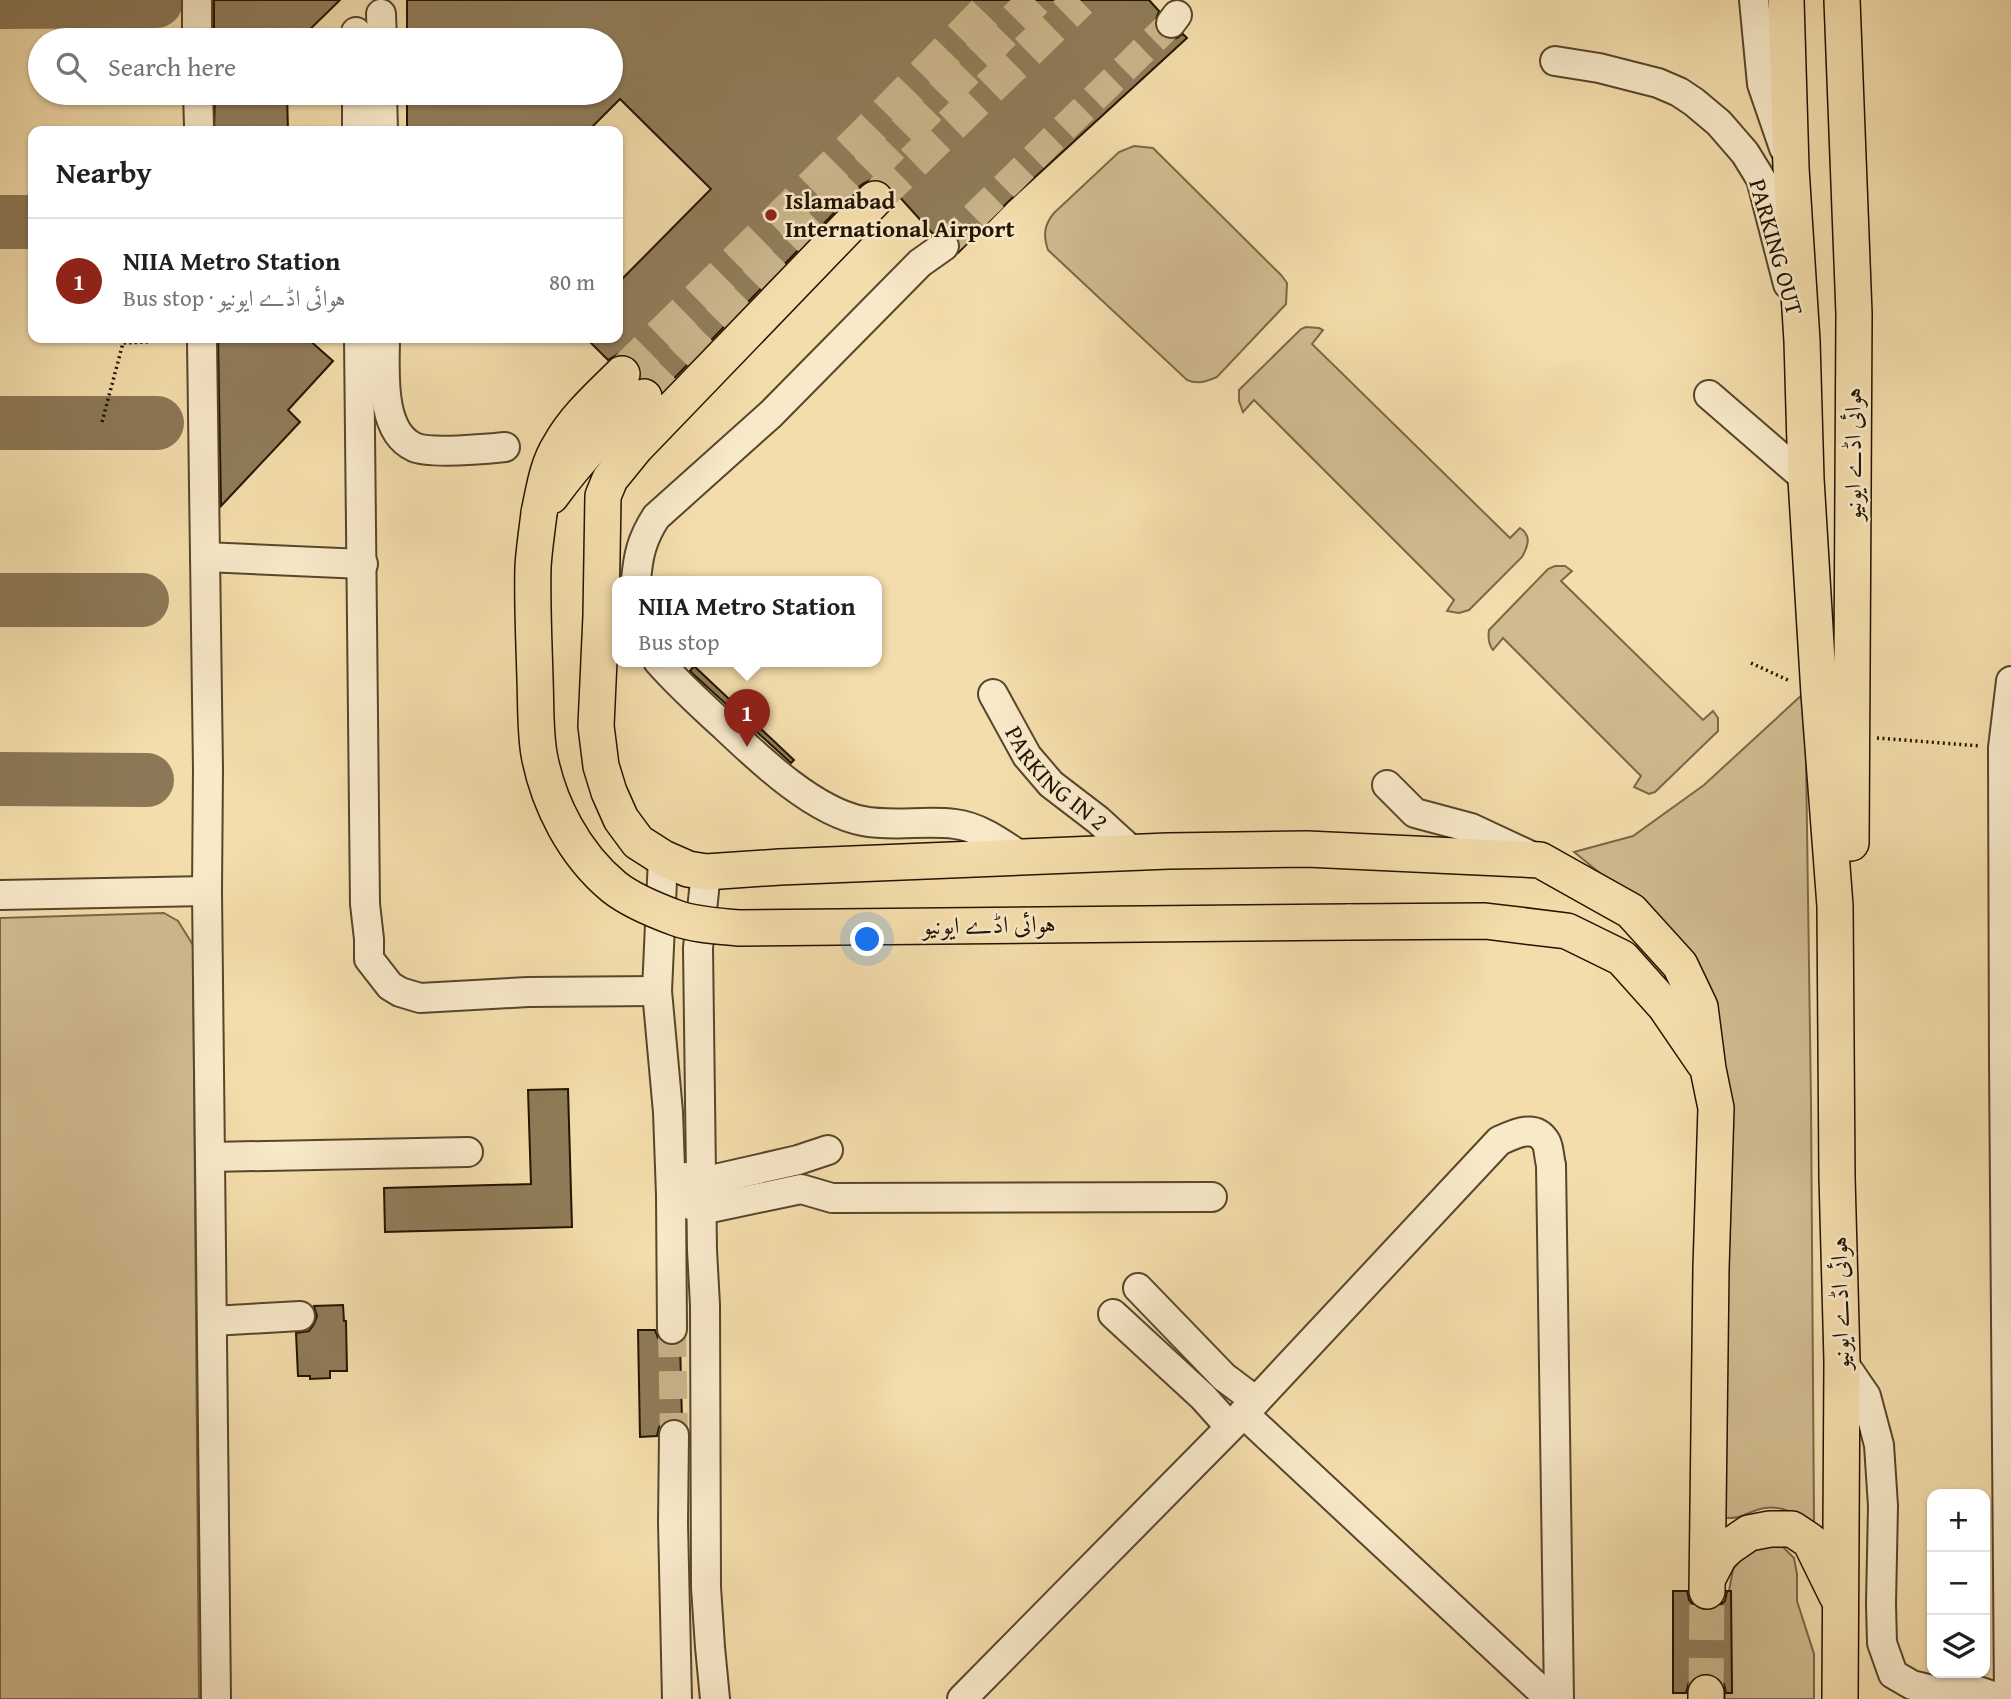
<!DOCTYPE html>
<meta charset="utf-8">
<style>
:root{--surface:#fff;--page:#f2f2f2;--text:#202124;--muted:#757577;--line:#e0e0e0;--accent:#8f2418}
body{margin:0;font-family:"Gentium Book Plus",Amiri,serif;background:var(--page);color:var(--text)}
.controls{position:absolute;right:21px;bottom:21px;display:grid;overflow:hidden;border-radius:14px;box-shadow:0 2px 5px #0004}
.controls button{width:63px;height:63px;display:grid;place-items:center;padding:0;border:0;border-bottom:2px solid var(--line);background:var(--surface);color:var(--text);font:35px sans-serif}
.you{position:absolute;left:868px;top:940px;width:24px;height:24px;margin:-18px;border:5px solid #fff;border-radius:50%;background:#1a73e8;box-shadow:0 0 0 10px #1a73e833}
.badge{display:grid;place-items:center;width:46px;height:46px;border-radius:50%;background:var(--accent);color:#fff;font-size:23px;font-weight:700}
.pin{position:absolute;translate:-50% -58px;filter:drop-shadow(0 2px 4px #0008)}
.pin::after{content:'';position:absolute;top:37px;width:24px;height:21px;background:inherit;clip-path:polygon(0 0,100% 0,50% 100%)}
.popup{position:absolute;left:612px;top:576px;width:270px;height:91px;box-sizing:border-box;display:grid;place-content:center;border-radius:14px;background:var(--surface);filter:drop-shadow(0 2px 5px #0005);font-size:23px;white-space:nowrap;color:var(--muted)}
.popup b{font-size:26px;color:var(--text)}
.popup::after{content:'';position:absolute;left:50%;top:100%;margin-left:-14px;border:14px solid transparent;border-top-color:var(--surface)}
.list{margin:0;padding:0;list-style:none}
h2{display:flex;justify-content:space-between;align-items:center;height:91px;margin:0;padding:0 28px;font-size:30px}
h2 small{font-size:23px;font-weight:400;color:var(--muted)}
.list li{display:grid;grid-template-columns:46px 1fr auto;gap:21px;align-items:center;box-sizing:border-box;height:126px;padding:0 28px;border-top:2px solid var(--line)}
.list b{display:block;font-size:26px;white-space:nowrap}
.list p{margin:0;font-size:23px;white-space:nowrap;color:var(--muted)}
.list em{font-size:23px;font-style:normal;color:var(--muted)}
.icon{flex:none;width:38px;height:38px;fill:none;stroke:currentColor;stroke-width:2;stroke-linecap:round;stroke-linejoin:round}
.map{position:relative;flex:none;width:2011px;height:1699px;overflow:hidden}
.search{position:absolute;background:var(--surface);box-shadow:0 2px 5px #0004;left:28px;top:28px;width:595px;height:77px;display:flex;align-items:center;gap:18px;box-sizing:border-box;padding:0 24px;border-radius:38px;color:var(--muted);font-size:26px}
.panel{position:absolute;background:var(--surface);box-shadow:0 2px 5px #0004;left:28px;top:126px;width:595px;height:217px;border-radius:14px}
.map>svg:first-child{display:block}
.green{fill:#d0bb8f;stroke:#7a6748;stroke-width:2}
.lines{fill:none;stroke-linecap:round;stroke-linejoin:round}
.taxiway{stroke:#8c7856;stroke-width:54}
.building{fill:#907c59;stroke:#231300;stroke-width:2}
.minor-tunnel{stroke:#cab58a;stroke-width:28;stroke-dasharray:28 14;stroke-linecap:butt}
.major-tunnel{stroke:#cab58a;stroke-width:35;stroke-dasharray:35 18;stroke-linecap:butt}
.minor-casing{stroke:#57462b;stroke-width:32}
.major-casing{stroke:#231300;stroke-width:38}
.path{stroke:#231300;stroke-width:3.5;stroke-dasharray:2 3.5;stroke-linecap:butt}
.minor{stroke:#f8e9c9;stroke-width:28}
.major{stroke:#f4ddac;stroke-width:35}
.major-bridge-casing{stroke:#231300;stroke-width:38;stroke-linecap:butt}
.major-bridge{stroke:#f4ddac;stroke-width:35}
.poi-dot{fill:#8f2418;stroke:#f8e9c9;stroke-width:2.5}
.labels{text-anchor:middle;stroke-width:5;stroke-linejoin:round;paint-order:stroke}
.poi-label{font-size:24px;font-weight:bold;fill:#231300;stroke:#f8e9c9;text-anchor:start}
.street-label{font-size:24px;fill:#231300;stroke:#f8e9c9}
</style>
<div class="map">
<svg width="2011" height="1699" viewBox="0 0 2011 1699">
<rect width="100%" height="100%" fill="#f4ddac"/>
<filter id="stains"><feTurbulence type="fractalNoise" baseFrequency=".00286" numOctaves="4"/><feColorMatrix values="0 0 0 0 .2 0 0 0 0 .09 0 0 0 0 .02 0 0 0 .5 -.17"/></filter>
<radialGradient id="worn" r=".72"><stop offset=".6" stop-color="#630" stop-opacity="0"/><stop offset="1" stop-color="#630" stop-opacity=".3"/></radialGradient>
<path class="green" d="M 1134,146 L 1153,148 L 1157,152 L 1281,275 L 1287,283 L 1286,304 L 1217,377 C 1207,381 1198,385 1187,380 L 1048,250 C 1043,235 1044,225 1054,213 L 1119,152 Z
M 1306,327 L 1319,328 L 1323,330 L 1312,344 L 1510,538 L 1520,528 C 1532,536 1528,546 1522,557 L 1469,610 L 1459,613 L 1447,611 L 1454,600 L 1254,400 L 1243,412 L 1239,401 L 1239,390 L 1301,329 Z
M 1555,566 L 1565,566 L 1572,571 L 1561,581 L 1703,720 L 1713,711 L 1718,718 L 1718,731 L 1655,792 L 1649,794 L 1634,787 L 1641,776 L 1503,638 L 1493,650 C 1489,645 1488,637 1489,630 L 1548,569 Z
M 1805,692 L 1811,1102 L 1814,1523 C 1798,1515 1779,1503 1760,1509 C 1742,1514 1744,1519 1722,1518 L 1726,1073 L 1612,883 L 1574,852 L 1633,836 L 1704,785 Z
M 164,913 L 178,921 L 193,945 L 199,1699 L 0,1699 L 0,918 Z
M 1762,1547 L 1783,1547 L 1794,1558 L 1797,1574 L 1797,1601 L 1814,1654 L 1814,1699 L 1725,1699 L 1726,1607 L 1733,1569 L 1745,1555 Z"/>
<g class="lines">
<path class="taxiway" d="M 0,2 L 156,1
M 0,222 L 33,222
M 0,423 L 157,423
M 0,600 L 142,600
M 0,779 L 147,780"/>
</g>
<path class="building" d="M 214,0 L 340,0 L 299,40 L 214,40 Z
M 407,0 L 1149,0 L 1159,11 L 1155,22 L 1156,29 L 1161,36 L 1170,39 L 1177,38 L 1183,34 L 1187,38 L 1008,202 L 959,252 L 960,244 L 957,236 L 950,231 L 943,229 L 933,234 L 888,184 L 879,179 L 870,180 L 861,185 L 663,390 L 659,384 L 652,378 L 642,377 L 641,368 L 636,359 L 627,354 L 618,354 L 608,360 L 586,338 L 618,338 L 618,283 L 711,189 L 620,99 L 588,131 L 407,131 L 407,93 L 611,93 L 611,40 L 407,40 Z
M 215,93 L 287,93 L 288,131 L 214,131 Z
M 218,338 L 307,338 L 333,361 L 288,410 L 300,422 L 221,506 Z
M 694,666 L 794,760 L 791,763 L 693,674 L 690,671 Z
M 568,1089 L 572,1227 L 385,1232 L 384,1188 L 531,1184 L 528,1090 Z
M 343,1305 L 344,1321 L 346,1321 L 347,1371 L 330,1371 L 330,1378 L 310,1379 L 310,1376 L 298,1376 L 296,1333 L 309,1331 L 314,1324 L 317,1316 L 314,1306 Z
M 638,1330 L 655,1330 L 658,1338 L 664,1344 L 673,1346 L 680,1343 L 682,1420 L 674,1418 L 665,1421 L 659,1427 L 657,1436 L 640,1437 Z
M 1673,1591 L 1687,1591 L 1689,1600 L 1696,1608 L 1707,1611 L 1717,1608 L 1725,1601 L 1727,1591 L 1731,1591 L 1732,1693 L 1726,1693 L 1724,1684 L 1717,1676 L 1705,1673 L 1697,1675 L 1689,1682 L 1686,1693 L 1673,1693 Z"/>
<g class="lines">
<path class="minor-tunnel" d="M 944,246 L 1171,23
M 672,1329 L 674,1435"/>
<path class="major-tunnel" d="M 875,199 L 1080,0
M 622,374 L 868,132 L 997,0
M 644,397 L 1035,0
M 1706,1693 L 1707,1591"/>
<defs>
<g id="minor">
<path d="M 197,0 L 197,40"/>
<path d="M 1754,0 L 1762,84 L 1784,148"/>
<path d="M 381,14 L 382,40"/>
<path d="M 1171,23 L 1177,15"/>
<path d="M 356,32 L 356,40"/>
<path d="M 1555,61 L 1599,68 L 1658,83 L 1679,92 L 1694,102 L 1719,123 L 1745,153 L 1761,179 L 1788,284"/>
<path d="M 198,93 L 199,126"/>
<path d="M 357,93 L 357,131"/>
<path d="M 382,93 L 383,131"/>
<path d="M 359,338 L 365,904 L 369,939 L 369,959 L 390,986 L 400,992 L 420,998 L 528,992 L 657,991"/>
<path d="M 385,338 C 385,369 379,431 414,447 C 429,454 486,449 505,447"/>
<path d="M 202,342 L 208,769 L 207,891 L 216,1699"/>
<path d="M 1709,395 L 1806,479"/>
<path d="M 205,557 L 363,564"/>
<path d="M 636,581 C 638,555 642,539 656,517 L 771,414 L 920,263 L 944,246"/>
<path d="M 658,661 C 678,684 700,704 723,725 C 759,759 814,812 863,821 C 893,827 925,820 955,824 C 980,827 1001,843 1022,857"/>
<path id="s1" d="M 993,694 L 1027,756 L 1051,784 L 1098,820 L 1133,852"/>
<path d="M 1387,785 L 1415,813 L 1471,828 L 1531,856"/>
<path d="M 663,858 L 657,991 L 668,1112 L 671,1195 L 672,1329"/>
<path d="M 706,872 L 698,948 L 702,1250 L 705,1305 L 706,1587 L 710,1647 L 715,1699"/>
<path d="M 0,895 L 207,891"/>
<path d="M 210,1157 L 468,1152"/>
<path d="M 686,1177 L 702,1182 L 798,1160 L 828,1150"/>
<path d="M 671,1195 L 701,1210 L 801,1189 L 832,1198 L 1212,1197"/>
<path d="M 1138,1288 L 1224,1377 L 1256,1401"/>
<path d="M 1113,1314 L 1203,1397 L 1229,1426"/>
<path d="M 212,1321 L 300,1316"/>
<path d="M 1842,1361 L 1866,1396 L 1879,1445 L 1883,1506 L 1881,1604 L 1882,1643 L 1893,1674 L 1912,1685 L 1941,1692 L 1975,1690 L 2002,1699"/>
<path d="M 1243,1413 L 1550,1699"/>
<path d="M 674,1435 L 673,1523 L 677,1699"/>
<path d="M 962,1699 L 1256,1401 L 1499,1141 C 1514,1134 1535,1123 1546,1142 C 1549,1147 1549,1158 1551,1165 L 1559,1699"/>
<path d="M 2009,1699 L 2004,1062 L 2003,748 L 2011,681"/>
</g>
<path id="major" d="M 1786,0 L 1791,168 L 1802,341 L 1806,479 L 1819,694 L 1835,906 L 1837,1177 L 1842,1361 L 1840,1699
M 1842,0 L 1854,314 L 1851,843
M 875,199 L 636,447 L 610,479 L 603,496 L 601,616 L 596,726 L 601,766 L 609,792 L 621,819 L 638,842 L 663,858 L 688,869 L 706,872 L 780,867 L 1168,851 L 1307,849 L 1540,860 L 1631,911 L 1680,965 L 1700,1007 L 1708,1069 L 1716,1108 L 1711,1268 L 1707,1591
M 551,496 C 578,459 608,426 644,397
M 539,513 C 544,490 547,465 560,445 C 575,418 600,396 622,374
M 1348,922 L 1485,921 L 1567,931 L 1622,958 L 1665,1006 L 1704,1063
M 1708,1578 L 1720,1555 L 1730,1546 L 1749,1533 L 1770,1529 L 1792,1529 L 1810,1541 L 1837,1596
M 1706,1699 L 1706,1693"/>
</defs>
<use href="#minor" class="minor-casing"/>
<use href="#major" class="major-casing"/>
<path class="path" d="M 139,131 L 156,130
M 102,422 L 123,343 L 148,342
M 1751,663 L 1790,681
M 1877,738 L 1981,746"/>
<use href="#minor" class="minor"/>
<use href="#major" class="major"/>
<defs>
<path id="major-bridge" d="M 539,513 C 537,531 534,549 533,567 C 532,604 534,642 535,679 C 536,704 535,730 539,754 C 548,803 574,854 614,887 C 629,899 657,911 676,918 C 695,925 718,926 739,928 L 1348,922"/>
</defs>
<use href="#major-bridge" class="major-bridge-casing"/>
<use href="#major-bridge" class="major-bridge"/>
</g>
<circle class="poi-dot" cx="771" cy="215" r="7"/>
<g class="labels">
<g class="poi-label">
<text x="785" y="209">Islamabad<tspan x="785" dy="28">International Airport</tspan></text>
</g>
<g class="street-label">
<text transform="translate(1776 247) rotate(74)" y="8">PARKING OUT</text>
<text transform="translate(1853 454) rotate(-90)" y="8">ہوائی اڈے ایونیو</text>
<text dy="8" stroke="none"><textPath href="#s1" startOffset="107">PARKING IN 2</textPath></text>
<text transform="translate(989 925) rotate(-1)" y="8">ہوائی اڈے ایونیو</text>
<text transform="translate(1840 1303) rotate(-91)" y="8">ہوائی اڈے ایونیو</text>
</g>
</g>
<rect width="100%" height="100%" filter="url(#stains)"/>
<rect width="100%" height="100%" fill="url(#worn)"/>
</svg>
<div class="controls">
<button>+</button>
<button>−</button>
<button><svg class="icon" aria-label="layers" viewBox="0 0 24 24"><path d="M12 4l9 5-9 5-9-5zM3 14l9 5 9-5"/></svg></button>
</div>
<div class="you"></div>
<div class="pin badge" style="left:747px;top:747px">1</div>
<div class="popup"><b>NIIA Metro Station</b>Bus stop</div>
<div class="search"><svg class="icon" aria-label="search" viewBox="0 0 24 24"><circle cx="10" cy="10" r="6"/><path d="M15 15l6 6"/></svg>Search here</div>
<section class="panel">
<h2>Nearby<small></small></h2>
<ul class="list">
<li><span class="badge">1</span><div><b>NIIA Metro Station</b><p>Bus stop · ہوائی اڈے ایونیو</p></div><em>80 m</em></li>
</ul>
</section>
</div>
